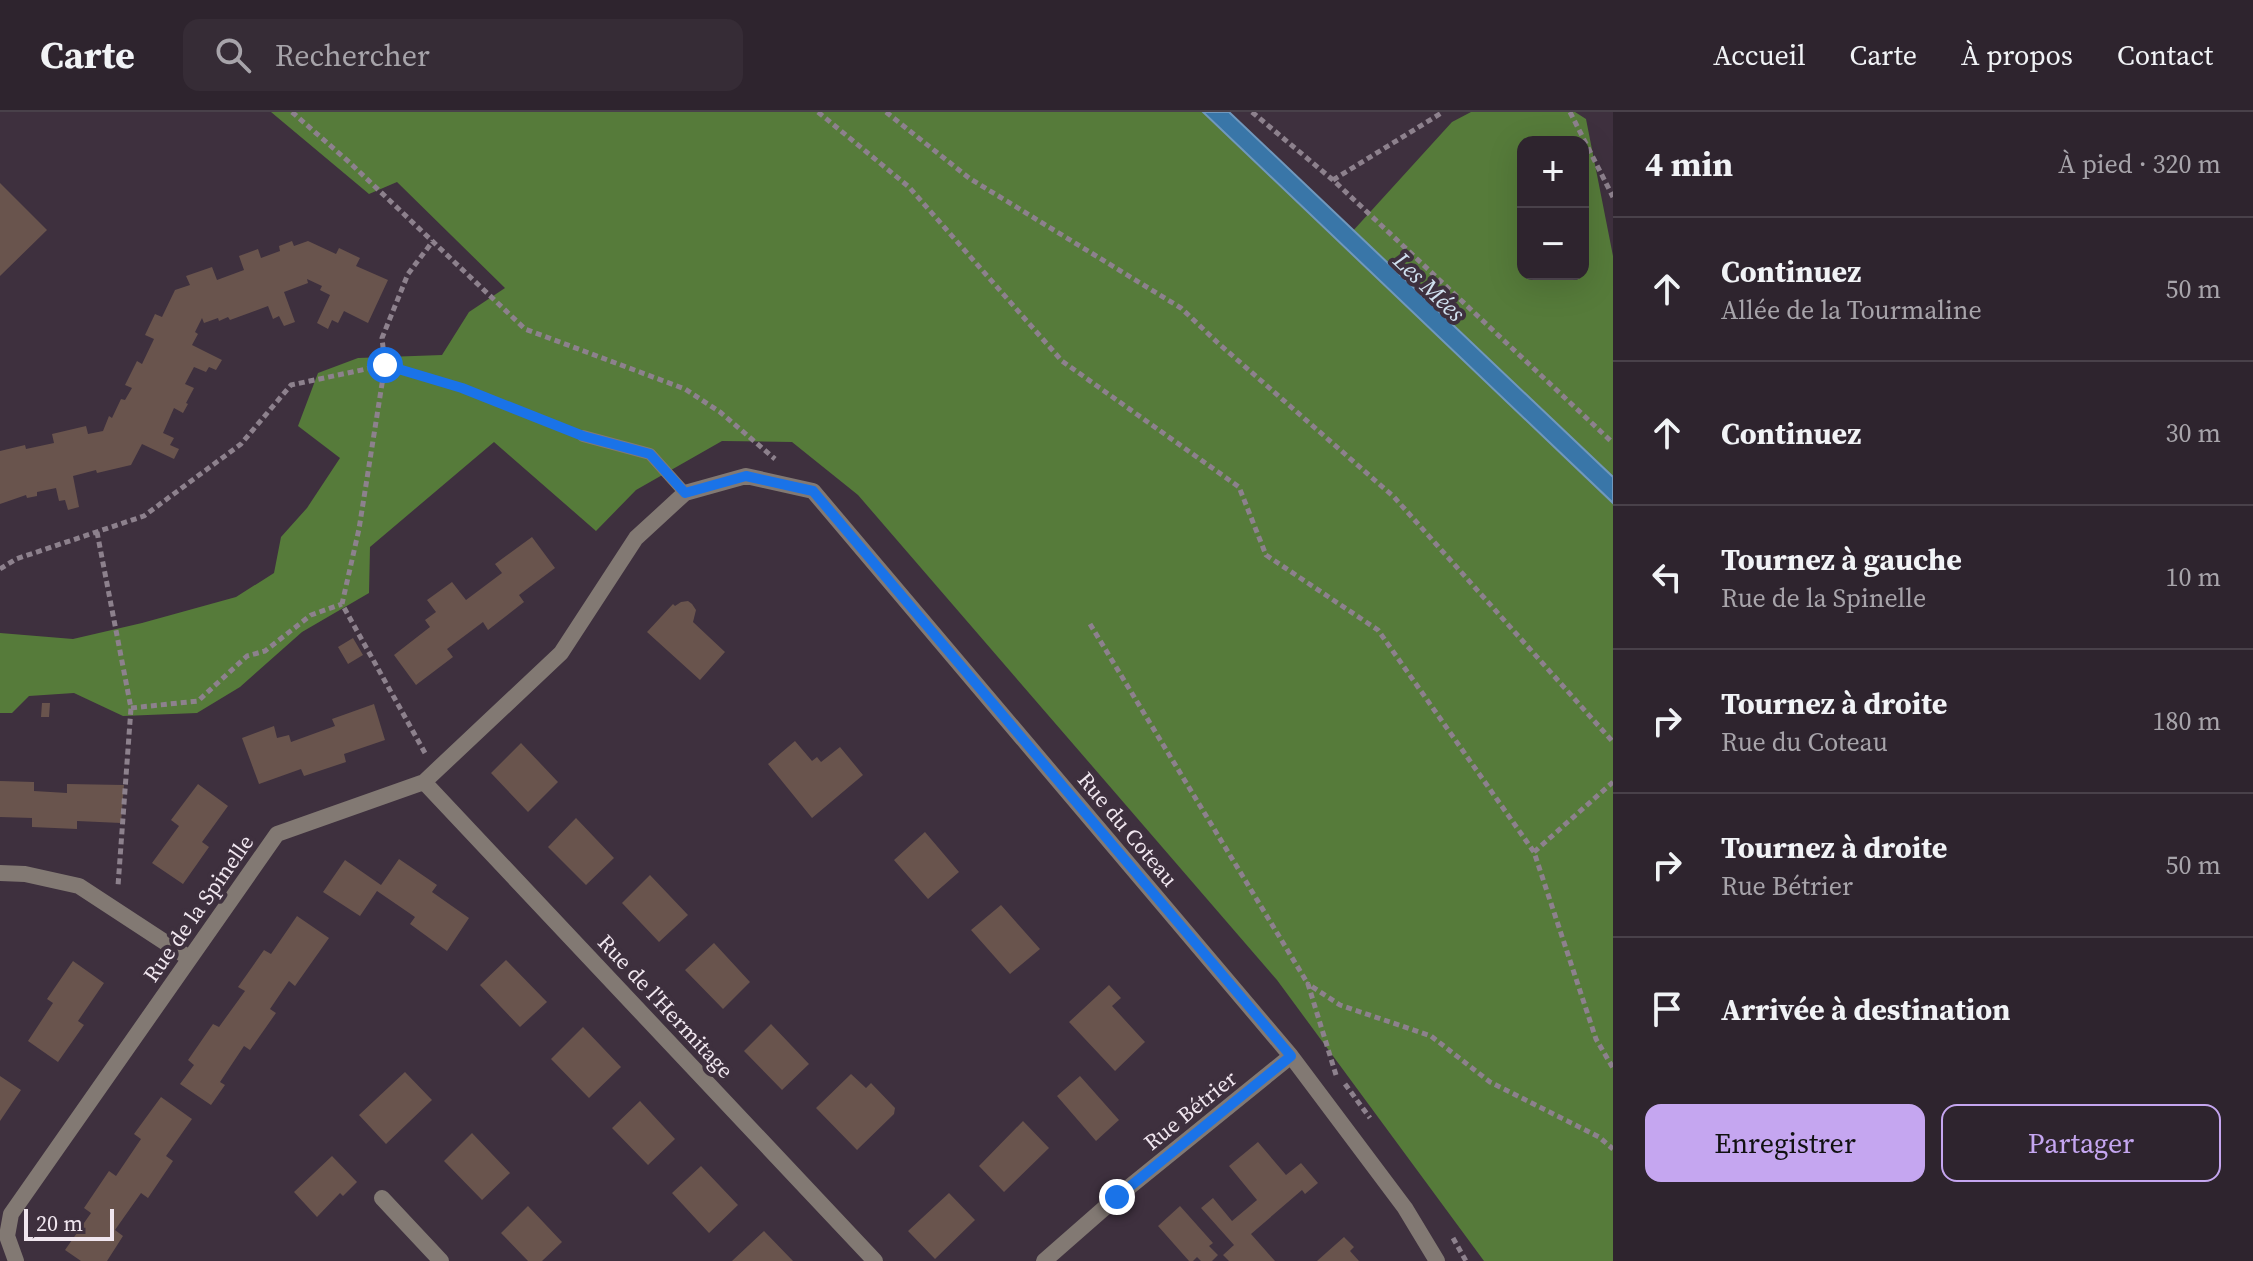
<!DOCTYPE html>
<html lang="fr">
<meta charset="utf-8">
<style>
:root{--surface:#2e242e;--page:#362c36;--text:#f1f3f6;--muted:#a7a4aa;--line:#49414a;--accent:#c5a6f0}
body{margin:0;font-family:"Source Serif 4",serif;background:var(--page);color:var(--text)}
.controls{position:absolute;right:24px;top:24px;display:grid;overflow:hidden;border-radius:16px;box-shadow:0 8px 32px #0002}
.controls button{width:72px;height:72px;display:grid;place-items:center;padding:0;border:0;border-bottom:2px solid var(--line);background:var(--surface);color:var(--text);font:40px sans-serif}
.scale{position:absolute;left:24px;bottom:20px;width:90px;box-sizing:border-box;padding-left:8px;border:4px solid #f0e6ef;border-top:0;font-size:22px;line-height:28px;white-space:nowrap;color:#f0e6ef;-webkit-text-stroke:6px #3e303e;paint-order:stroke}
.stop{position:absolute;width:24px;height:24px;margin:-18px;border:6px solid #1a73e8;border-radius:50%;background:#fff}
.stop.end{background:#1a73e8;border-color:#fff;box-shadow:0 2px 8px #0008}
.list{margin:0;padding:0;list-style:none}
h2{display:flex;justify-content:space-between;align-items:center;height:104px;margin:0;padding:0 32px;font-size:34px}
h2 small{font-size:26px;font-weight:400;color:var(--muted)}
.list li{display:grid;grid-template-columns:52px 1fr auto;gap:24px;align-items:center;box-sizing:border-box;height:144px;padding:0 32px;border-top:2px solid var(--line)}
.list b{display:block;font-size:30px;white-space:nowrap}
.list p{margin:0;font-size:26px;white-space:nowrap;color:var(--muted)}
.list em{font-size:26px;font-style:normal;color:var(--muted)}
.actions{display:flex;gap:16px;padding:24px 32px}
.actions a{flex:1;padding:18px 0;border:2px solid var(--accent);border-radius:16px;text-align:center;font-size:28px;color:var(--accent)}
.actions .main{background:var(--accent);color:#111}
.icon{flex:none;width:44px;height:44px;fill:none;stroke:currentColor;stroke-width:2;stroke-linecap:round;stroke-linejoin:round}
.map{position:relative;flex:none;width:1613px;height:1149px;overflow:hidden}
header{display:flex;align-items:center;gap:48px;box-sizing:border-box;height:112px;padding:0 40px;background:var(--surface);border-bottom:2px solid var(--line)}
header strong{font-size:38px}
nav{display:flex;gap:44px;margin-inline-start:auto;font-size:28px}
.search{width:560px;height:72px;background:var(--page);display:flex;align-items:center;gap:20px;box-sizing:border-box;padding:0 28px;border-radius:16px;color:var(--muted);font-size:30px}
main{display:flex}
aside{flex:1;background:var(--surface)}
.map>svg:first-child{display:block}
.forest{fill:#567b3a;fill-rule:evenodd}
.water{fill:#3976a8;stroke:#7098bd;stroke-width:2}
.building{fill:#69544d}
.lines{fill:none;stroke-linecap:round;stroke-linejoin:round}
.path{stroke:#8d818d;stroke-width:5;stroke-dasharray:6 4;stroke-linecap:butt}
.lane{stroke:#827973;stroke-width:12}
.street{stroke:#827973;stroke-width:16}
.route{stroke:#1a73e8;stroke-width:10}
.labels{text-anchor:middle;stroke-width:8;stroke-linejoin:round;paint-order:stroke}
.street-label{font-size:22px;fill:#f0e6ef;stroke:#3e303e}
.water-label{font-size:24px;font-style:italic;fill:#d0e0ef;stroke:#3e303e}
</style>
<header>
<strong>Carte</strong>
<div class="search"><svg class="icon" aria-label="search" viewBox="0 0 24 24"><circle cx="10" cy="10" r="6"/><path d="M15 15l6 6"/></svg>Rechercher</div>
<nav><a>Accueil</a><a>Carte</a><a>À propos</a><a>Contact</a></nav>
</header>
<main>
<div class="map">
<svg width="1613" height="1149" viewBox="0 0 1613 1149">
<rect width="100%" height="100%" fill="#3e303e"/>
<path class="forest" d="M 271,0 L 1203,0 L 1341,132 L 1452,10 L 1471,0 L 1575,0 L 1586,7 L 1613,144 L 1613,1149 L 1484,1149 L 1277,868 L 858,383 L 792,330 L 722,329 L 636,378 L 596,419 L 494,330 L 370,435 L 369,481 L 302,520 L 240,575 L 197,601 L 123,604 L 74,581 L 29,584 L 12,601 L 0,601 L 0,521 L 73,527 L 142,511 L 236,485 L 274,461 L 281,425 L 307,396 L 340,346 L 298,314 L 318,261 L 358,246 L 442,243 L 469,200 L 505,176 L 397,70 L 369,82 ZM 1523,30 L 1583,30 L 1583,162 L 1523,162 Z"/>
<path class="water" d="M 1203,0 L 1229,0 L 1613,365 L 1613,391 Z"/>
<path class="building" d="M 0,71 L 47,118 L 0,164 Z
M 292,129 L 294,134 L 308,129 L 336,142 L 339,136 L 360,146 L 356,154 L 388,168 L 368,211 L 344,199 L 338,211 L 332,208 L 328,217 L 317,211 L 330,183 L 320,178 L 322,174 L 307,167 L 308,171 L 284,180 L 295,210 L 284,214 L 279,204 L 273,207 L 268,194 L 230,208 L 228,205 L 219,209 L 218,206 L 204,211 L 202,206 L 195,220 L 198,222 L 192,233 L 222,248 L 216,258 L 209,255 L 206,260 L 194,255 L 185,272 L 194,276 L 186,291 L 188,292 L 183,301 L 174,296 L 163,321 L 174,326 L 170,333 L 179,337 L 174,347 L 142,332 L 131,353 L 97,361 L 96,358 L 73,364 L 79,395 L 68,398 L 65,388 L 59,389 L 56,376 L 37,380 L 37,384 L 27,386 L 26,383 L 0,392 L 0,339 L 25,333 L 26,337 L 54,331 L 52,322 L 86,314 L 88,322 L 103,319 L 109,304 L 112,306 L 121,287 L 125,288 L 132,276 L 125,273 L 137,249 L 142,252 L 154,227 L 145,223 L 155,202 L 162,205 L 175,178 L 190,173 L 186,164 L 212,155 L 217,168 L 244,158 L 239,144 L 258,137 L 261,146 L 280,139 L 279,134 Z
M 532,425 L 555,456 L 519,483 L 524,490 L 488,518 L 483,510 L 447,537 L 453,545 L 416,573 L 394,543 L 430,515 L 425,508 L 436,500 L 427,488 L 452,470 L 466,488 L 502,461 L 495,452 Z
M 688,489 L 692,492 L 696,498 L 693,510 L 725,540 L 700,568 L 647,520 L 673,492 L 675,494 L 681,490 Z
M 353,526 L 363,543 L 348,552 L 338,535 Z
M 42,591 L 50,591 L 49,605 L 41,605 Z
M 374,592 L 385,628 L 344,642 L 346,650 L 304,664 L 301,657 L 259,672 L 242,626 L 274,614 L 277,626 L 289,623 L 291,630 L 335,614 L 332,607 Z
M 795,629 L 812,649 L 817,645 L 821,650 L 840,635 L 863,663 L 812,706 L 768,652 Z
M 521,631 L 558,670 L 528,700 L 491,661 Z
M 0,669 L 34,670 L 34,679 L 67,681 L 67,672 L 124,673 L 121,711 L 77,709 L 77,717 L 32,715 L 32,706 L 0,705 Z
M 198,672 L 228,694 L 202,730 L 209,735 L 183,772 L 152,751 L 179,714 L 171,708 Z
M 576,706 L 614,746 L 586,773 L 548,735 Z
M 925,720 L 959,760 L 928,787 L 894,748 Z
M 399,747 L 437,773 L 432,780 L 469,806 L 447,839 L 410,812 L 415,805 L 377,779 L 360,804 L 323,780 L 345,748 L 381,773 Z
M 650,763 L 688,803 L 659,830 L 622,791 Z
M 1001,793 L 1040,837 L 1010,862 L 971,818 Z
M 297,804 L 329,826 L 295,874 L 289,869 L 270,897 L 276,901 L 250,938 L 244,934 L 220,970 L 225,973 L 211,993 L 180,972 L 194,953 L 188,948 L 213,912 L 219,915 L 245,879 L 238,875 L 264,838 L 271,842 Z
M 714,831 L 750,870 L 723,897 L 685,858 Z
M 506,848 L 547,890 L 520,915 L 480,873 Z
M 73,849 L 104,871 L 78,909 L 84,913 L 58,950 L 28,929 L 53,891 L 47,887 Z
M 1109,873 L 1121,886 L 1112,894 L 1145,930 L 1115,959 L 1069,910 Z
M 771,912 L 809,952 L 782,978 L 744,939 Z
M 583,915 L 621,955 L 589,986 L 551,947 Z
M 405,960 L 432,988 L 386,1032 L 359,1003 Z
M 851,962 L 866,976 L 871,971 L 895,996 L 894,1002 L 857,1038 L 816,996 Z
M 0,964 L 21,978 L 0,1009 Z
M 1080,964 L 1119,1008 L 1096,1029 L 1057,984 Z
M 161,985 L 192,1007 L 166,1044 L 173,1049 L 148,1086 L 141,1081 L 115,1118 L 123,1124 L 107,1149 L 81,1149 L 65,1138 L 91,1101 L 84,1096 L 109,1059 L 116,1064 L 141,1027 L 134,1022 Z
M 640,989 L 675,1027 L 648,1053 L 612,1016 Z
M 1023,1009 L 1049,1036 L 1004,1080 L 979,1054 Z
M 472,1021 L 510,1061 L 482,1088 L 444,1049 Z
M 1258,1030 L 1286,1063 L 1301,1051 L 1318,1071 L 1305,1082 L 1302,1078 L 1251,1122 L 1275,1149 L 1229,1149 L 1223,1143 L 1234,1133 L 1201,1096 L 1213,1086 L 1232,1109 L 1257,1088 L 1229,1054 Z
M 332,1044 L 357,1070 L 343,1084 L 340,1081 L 317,1105 L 294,1080 Z
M 701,1054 L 738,1093 L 709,1121 L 672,1081 Z
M 949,1081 L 975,1108 L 935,1147 L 908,1119 Z
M 528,1094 L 562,1130 L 542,1149 L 528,1149 L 501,1121 Z
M 1180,1094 L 1213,1131 L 1209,1134 L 1218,1143 L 1212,1149 L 1201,1149 L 1197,1145 L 1193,1149 L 1189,1149 L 1158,1114 Z
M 764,1119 L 793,1149 L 732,1149 Z
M 1344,1125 L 1354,1135 L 1350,1139 L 1359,1149 L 1317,1149 Z"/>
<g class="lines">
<path class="path" d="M 292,0 L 349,50 L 525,217 L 685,277 L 720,300 L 775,347
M 818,0 L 909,75 L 1062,249 L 1239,375 L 1266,443 L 1378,518 L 1534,740 L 1596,927 L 1613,956
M 886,0 L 969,66 L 1181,196 L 1218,231 L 1394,385 L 1613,630
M 1252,0 L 1333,68 L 1613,331
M 1570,0 L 1613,85
M 1333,68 L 1443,0
M 97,420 L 131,596 L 118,774
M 0,457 L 16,447 L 144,404 L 241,332 L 291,273 L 385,253 L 462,276 L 566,317
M 1090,512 L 1308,872
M 131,596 L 198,589 L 247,544 L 265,539 L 311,503 L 342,492
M 425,641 L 342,492 L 359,417 L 385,253 L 382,226 L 408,162 L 433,129
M 1534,740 L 1613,670
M 1336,963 L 1308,872 L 1340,893 L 1431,924 L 1490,970 L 1599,1025 L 1613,1037
M 1345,972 L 1370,1006
M 1453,1126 L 1466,1149"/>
<path class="lane" d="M 583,324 L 650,342 L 685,381"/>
<path class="street" d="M 424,670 L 875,1149
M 0,761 L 25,762 L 79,774 L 189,846
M 382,1086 L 441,1149
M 16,1149 L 7,1124 L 11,1102 L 277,722 L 424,670 L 561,541 L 636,426 L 685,381 L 746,364 L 813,379 L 1291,944 L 1405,1096 L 1437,1149
M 1044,1149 L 1117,1085 L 1291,944"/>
</g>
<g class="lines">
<path class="route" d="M 385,253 L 462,276 L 583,324 L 650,342 L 685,381 L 746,364 L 813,379 L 1291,944 L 1117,1085"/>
</g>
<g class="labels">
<g class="street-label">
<text transform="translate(1128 717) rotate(50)" y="8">Rue du Coteau</text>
<text transform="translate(198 796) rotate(-55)" y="8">Rue de la Spinelle</text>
<text transform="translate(666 894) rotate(47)" y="8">Rue de l'Hermitage</text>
<text transform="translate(1190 998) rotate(-39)" y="8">Rue Bétrier</text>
</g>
<g class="water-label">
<text transform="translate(1429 175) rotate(44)" y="8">Les Mées</text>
</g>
</g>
</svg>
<div class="controls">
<button>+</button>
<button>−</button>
</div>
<div class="scale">20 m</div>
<div class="stop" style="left:385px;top:253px"></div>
<div class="stop end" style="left:1117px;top:1085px"></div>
</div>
<aside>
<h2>4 min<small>À pied · 320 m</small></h2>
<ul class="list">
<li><svg class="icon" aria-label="ahead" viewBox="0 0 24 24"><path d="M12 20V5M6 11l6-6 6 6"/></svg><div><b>Continuez</b><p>Allée de la Tourmaline</p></div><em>50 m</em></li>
<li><svg class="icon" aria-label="ahead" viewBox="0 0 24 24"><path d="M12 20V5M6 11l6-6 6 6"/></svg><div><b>Continuez</b></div><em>30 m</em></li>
<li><svg class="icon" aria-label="left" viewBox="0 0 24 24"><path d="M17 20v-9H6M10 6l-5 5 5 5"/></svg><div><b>Tournez à gauche</b><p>Rue de la Spinelle</p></div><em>10 m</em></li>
<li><svg class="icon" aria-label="right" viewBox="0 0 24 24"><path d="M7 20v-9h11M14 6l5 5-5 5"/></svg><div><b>Tournez à droite</b><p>Rue du Coteau</p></div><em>180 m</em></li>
<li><svg class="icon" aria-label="right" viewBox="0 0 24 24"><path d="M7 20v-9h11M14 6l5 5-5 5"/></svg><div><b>Tournez à droite</b><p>Rue Bétrier</p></div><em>50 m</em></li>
<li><svg class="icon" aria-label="arrive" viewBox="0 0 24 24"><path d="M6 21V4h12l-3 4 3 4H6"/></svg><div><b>Arrivée à destination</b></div></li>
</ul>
<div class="actions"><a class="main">Enregistrer</a><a>Partager</a></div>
</aside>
</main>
